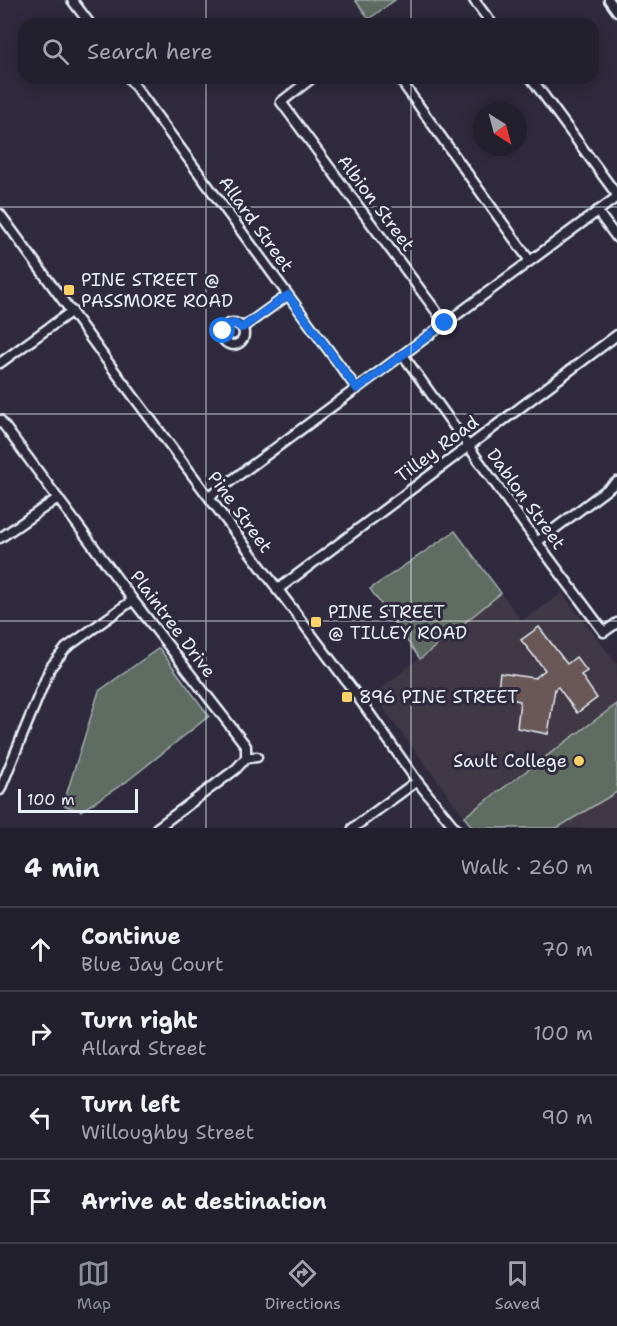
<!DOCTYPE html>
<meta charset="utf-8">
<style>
:root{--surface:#23202e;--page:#2f2d3a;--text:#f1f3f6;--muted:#a3a3aa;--line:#403e4a;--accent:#8c9099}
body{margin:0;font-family:"Shantell Sans",sans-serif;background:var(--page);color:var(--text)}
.compass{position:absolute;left:473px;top:102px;width:54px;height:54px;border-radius:50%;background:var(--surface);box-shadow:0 3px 15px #0003;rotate:144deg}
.scale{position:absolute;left:18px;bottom:15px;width:120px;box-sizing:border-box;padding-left:6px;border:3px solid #e8f1f8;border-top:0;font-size:16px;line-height:21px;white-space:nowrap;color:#e8f1f8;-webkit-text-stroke:4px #2f2a3d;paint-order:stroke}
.stop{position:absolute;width:18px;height:18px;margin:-14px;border:4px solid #1a73e8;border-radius:50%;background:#fff}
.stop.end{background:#1a73e8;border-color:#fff;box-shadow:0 2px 6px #0008}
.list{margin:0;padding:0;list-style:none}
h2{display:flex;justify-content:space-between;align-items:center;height:78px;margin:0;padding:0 24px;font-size:26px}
h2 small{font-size:20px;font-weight:400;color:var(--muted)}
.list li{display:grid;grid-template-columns:39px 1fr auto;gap:18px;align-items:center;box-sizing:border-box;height:84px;padding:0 24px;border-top:2px solid var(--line)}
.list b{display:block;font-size:22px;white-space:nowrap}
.list p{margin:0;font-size:20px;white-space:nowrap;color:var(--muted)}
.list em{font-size:20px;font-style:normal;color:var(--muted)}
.icon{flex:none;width:33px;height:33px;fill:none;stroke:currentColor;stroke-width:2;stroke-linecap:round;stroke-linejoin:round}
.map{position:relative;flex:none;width:617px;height:828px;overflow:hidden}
.search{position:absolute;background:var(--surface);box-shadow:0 3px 15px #0003;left:18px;right:18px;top:18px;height:66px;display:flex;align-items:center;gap:15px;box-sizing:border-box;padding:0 21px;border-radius:18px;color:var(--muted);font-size:22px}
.sheet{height:414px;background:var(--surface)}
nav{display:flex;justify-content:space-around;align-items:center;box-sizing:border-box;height:84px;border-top:2px solid var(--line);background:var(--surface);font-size:16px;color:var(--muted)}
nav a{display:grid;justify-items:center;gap:3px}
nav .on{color:var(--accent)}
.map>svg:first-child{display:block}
.built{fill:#413845}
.green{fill:#5e6c62;stroke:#a3aead;stroke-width:1.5}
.building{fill:#6a5958;stroke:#e8f1f8;stroke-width:1.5}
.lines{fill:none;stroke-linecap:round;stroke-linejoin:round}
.minor-casing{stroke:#e8f1f8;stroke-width:13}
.minor{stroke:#2f2a3d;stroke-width:8}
.route{stroke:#1a73e8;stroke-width:8}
.grid{fill:none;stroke:#e8f1f8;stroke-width:1.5;stroke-opacity:0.55}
.poi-dot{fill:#ffd166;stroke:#2f2a3d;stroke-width:2}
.labels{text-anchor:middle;stroke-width:6;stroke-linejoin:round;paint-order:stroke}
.street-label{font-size:18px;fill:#e8f1f8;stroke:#2f2a3d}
.poi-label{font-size:18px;fill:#e8f1f8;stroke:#2f2a3d;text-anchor:start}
</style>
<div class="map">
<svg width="617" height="828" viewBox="0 0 617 828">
<rect width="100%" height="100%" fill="#2f2a3d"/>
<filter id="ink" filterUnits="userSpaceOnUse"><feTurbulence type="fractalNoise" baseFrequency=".0167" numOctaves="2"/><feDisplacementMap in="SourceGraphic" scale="12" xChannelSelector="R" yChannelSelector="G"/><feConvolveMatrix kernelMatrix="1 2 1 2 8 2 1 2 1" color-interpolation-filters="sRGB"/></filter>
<g filter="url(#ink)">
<path class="built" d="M 501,593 L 522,621 L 562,593 L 617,664 L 617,828 L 473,828 L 373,695 Z"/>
<path class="green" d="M 355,0 L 395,0 L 369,19 Z
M 455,531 L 501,593 L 420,659 L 370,589 Z
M 159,648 L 209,716 L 126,782 L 81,811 L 63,805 L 99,691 Z
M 617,704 L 617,792 L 557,828 L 473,828 L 464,817 Z"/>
<path class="building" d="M 539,627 L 567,664 L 576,657 L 587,671 L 581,675 L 597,698 L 577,713 L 558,687 L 555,689 L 548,734 L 517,728 L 520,701 L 497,696 L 500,673 L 535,678 L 545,670 L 521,640 Z"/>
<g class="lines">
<defs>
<path id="minor" d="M 72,0 L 90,24
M 474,0 L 492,24
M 609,0 L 617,11
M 129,78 L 357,389
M 312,78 L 281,102 L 445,323
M 399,78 L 530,261
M 531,78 L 617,195
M 597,211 L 617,238
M 0,214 L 113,369 L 353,690 L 417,781 L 455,828
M222 334a11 11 0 1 1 22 0a11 11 0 1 1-22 0Z
M 242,328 L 288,295
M 403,355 L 537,542 L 604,632 L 617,623
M 0,363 L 72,311
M 0,420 L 133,600 L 246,746 L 246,758 L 236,769 L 157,828
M 209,497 L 617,197
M 0,538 L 58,498
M 537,542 L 617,482
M 277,590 L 617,335
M 246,758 L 257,757
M 0,790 L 50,668 L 66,648 L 133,600
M 353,828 L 417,781"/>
</defs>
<use href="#minor" class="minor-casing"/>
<use href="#minor" class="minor"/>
</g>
</g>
<g class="lines" filter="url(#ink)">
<path class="route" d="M 223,331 L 227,325 L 234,323 L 242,328 L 288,295 L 357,389 L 445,323"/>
</g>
<path class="grid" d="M 206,0 L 206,24M 411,0 L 411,24M 206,78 L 206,828M 411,78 L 411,828M 0,207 L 617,207M 0,414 L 617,414M 0,621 L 617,621"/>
<g class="poi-dot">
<rect x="63" y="284" width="12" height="12" rx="3"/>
<rect x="310" y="616" width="12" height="12" rx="3"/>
<rect x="341" y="691" width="12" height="12" rx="3"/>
<circle cx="579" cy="761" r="6"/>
</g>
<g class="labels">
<g class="street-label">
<text transform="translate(376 203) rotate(53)" y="6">Albion Street</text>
<text transform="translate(256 224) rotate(54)" y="6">Allard Street</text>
<text transform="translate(437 449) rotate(-37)" y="6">Tilley Road</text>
<text transform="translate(526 499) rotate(54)" y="6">Dablon Street</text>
<text transform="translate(240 512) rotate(54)" y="6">Pine Street</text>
<text transform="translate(173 624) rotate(53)" y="6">Plaintree Drive</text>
</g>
<g class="poi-label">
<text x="81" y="286">PINE STREET @<tspan x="81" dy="21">PASSMORE ROAD</tspan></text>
<text x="328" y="618">PINE STREET<tspan x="328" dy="21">@ TILLEY ROAD</tspan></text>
<text x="359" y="703">896 PINE STREET</text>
<text x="567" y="767" text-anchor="end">Sault College</text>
</g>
</g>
</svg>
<svg class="compass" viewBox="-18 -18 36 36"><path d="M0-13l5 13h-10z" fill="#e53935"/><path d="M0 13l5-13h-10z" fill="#a3a3aa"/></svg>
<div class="scale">100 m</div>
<div class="stop" style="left:223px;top:331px"></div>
<div class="stop end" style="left:445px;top:323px"></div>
<div class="search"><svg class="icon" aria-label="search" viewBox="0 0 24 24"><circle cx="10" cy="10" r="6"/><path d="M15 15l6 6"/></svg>Search here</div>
</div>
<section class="sheet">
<h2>4 min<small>Walk · 260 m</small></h2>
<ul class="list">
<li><svg class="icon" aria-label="ahead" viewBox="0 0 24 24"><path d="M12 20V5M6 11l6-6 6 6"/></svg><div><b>Continue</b><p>Blue Jay Court</p></div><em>70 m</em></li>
<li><svg class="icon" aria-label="right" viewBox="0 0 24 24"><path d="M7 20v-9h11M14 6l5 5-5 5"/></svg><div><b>Turn right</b><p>Allard Street</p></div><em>100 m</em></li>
<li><svg class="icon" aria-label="left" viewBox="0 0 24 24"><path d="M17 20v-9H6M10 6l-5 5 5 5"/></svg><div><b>Turn left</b><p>Willoughby Street</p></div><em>90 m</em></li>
<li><svg class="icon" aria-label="arrive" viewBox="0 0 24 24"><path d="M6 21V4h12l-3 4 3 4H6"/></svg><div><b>Arrive at destination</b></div></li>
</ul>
</section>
<nav>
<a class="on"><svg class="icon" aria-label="map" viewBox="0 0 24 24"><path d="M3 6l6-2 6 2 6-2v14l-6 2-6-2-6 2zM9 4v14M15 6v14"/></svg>Map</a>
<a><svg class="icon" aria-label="directions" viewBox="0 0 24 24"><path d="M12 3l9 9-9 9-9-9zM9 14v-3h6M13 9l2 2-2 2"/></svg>Directions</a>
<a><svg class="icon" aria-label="saved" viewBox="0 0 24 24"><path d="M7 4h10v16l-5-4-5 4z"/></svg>Saved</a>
</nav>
